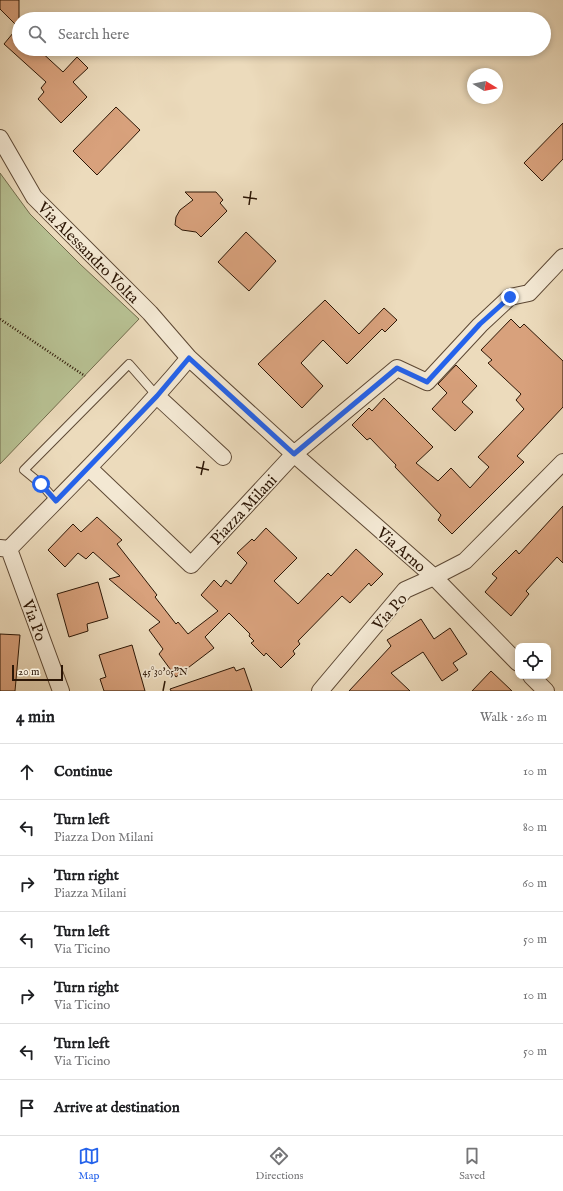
<!DOCTYPE html>
<meta charset="utf-8">
<style>
:root{--surface:#fff;--page:#f2f2f2;--text:#202124;--muted:#757577;--line:#e0e0e0;--accent:#2563eb}
body{margin:0;font-family:"IM FELL English",serif;background:var(--page);color:var(--text)}
.controls{position:absolute;right:12px;bottom:12px;display:grid;overflow:hidden;border-radius:8px;box-shadow:0 2px 6px #0003}
.controls button{width:36px;height:36px;display:grid;place-items:center;padding:0;border:0;border-bottom:1px solid var(--line);background:var(--surface);color:var(--text);font:20px sans-serif}
.compass{position:absolute;left:467px;top:68px;width:36px;height:36px;border-radius:50%;background:var(--surface);box-shadow:0 2px 6px #0003;rotate:100deg}
.scale{position:absolute;left:12px;bottom:10px;width:51px;box-sizing:border-box;padding-left:4px;border:2px solid #2d1706;border-top:0;font-size:11px;line-height:14px;white-space:nowrap;color:#2d1706;-webkit-text-stroke:3px #f3e8d3;paint-order:stroke}
.stop{position:absolute;width:12px;height:12px;margin:-9px;border:3px solid #2563eb;border-radius:50%;background:#fff}
.stop.end{background:#2563eb;border-color:#fff;box-shadow:0 1px 4px #0008}
.list{margin:0;padding:0;list-style:none}
h2{display:flex;justify-content:space-between;align-items:center;height:52px;margin:0;padding:0 16px;font-size:17px}
h2 small{font-size:13px;font-weight:400;color:var(--muted)}
.list li{display:grid;grid-template-columns:26px 1fr auto;gap:12px;align-items:center;box-sizing:border-box;height:56px;padding:0 16px;border-top:1px solid var(--line)}
.list b{display:block;font-size:15px;white-space:nowrap}
.list p{margin:0;font-size:13px;white-space:nowrap;color:var(--muted)}
.list em{font-size:13px;font-style:normal;color:var(--muted)}
.icon{flex:none;width:22px;height:22px;fill:none;stroke:currentColor;stroke-width:2;stroke-linecap:round;stroke-linejoin:round}
.map{position:relative;flex:none;width:563px;height:691px;overflow:hidden}
.search{position:absolute;background:var(--surface);box-shadow:0 2px 6px #0003;left:12px;right:12px;top:12px;height:44px;display:flex;align-items:center;gap:10px;box-sizing:border-box;padding:0 14px;border-radius:22px;color:var(--muted);font-size:15px}
.sheet{height:444px;background:var(--surface)}
nav{display:flex;justify-content:space-around;align-items:center;box-sizing:border-box;height:56px;border-top:1px solid var(--line);background:var(--surface);font-size:11px;color:var(--muted)}
nav a{display:grid;justify-items:center;gap:2px}
nav .on{color:var(--accent)}
.map>svg:first-child{display:block}
.green{fill:#b7c092;stroke:#726c4c}
.building{fill:#d8a17c;stroke:#2d1706}
.lines{fill:none;stroke-linecap:round;stroke-linejoin:round}
.lane-casing{stroke:#5d4834;stroke-width:10}
.street-casing{stroke:#5d4834;stroke-width:18}
.path{stroke:#2d1706;stroke-width:2.5;stroke-dasharray:1 2;stroke-linecap:butt}
.lane{stroke:#f3e8d3;stroke-width:8}
.street{stroke:#f3e8d3;stroke-width:16}
.route{stroke:#2563eb;stroke-width:5}
.ticks{fill:none;stroke:#2d1706;stroke-width:1.5}
.labels{text-anchor:middle;stroke-width:3.5;stroke-linejoin:round;paint-order:stroke}
.street-label{font-size:16px;fill:#2d1706;stroke:#f3e8d3}
.ticks-label{font-size:10px;text-anchor:middle;fill:#2d1706;stroke:#f3e8d3;stroke-width:3.5;stroke-linejoin:round;paint-order:stroke}
</style>
<div class="map">
<svg width="563" height="691" viewBox="0 0 563 691">
<rect width="100%" height="100%" fill="#ecdbbc"/>
<filter id="stains"><feTurbulence type="fractalNoise" baseFrequency=".005" numOctaves="4"/><feColorMatrix values="0 0 0 0 .2 0 0 0 0 .09 0 0 0 0 .02 0 0 0 .5 -.17"/></filter>
<radialGradient id="worn" r=".72"><stop offset=".6" stop-color="#630" stop-opacity="0"/><stop offset="1" stop-color="#630" stop-opacity=".3"/></radialGradient>
<path class="green" d="M 0,173 L 30,214 L 81,265 L 139,319 L 0,464 Z"/>
<path class="building" d="M 0,0 L 19,0 L 19,49 L 38,49 L 63,72 L 77,57 L 88,68 L 73,82 L 87,97 L 61,123 L 38,99 L 44,92 L 41,88 L 46,82 L 4,44 L 18,27 L 0,9 Z
M 116,107 L 140,130 L 97,175 L 73,151 Z
M 563,123 L 563,159 L 542,181 L 524,163 Z
M 185,192 L 216,192 L 223,200 L 220,203 L 227,211 L 201,237 L 196,232 L 182,230 L 175,225 L 176,217 L 180,210 L 193,200 Z
M 246,232 L 276,261 L 249,291 L 218,262 Z
M 325,300 L 359,334 L 384,308 L 397,320 L 385,332 L 382,329 L 347,364 L 323,340 L 301,363 L 323,386 L 302,408 L 258,364 Z
M 511,319 L 520,328 L 524,324 L 563,361 L 563,407 L 517,456 L 524,462 L 452,534 L 438,520 L 441,515 L 395,467 L 396,465 L 370,438 L 367,440 L 352,425 L 369,408 L 372,411 L 384,398 L 433,447 L 416,463 L 438,481 L 451,468 L 470,488 L 489,467 L 478,457 L 524,409 L 516,400 L 521,394 L 488,363 L 492,360 L 481,350 Z
M 456,365 L 477,386 L 462,402 L 473,412 L 455,431 L 432,409 L 447,393 L 438,384 Z
M 563,506 L 563,563 L 557,557 L 526,591 L 529,594 L 511,616 L 485,592 L 497,578 L 492,574 L 516,550 L 519,554 Z
M 97,517 L 122,540 L 117,544 L 157,595 L 155,597 L 176,624 L 178,622 L 188,634 L 218,611 L 201,595 L 214,580 L 221,587 L 226,580 L 231,584 L 247,563 L 237,553 L 252,539 L 254,541 L 266,528 L 297,558 L 274,581 L 298,604 L 328,573 L 331,576 L 356,549 L 383,574 L 371,586 L 369,583 L 350,603 L 342,596 L 298,641 L 300,644 L 293,651 L 295,654 L 281,668 L 266,653 L 264,656 L 251,643 L 254,641 L 249,636 L 250,634 L 229,613 L 205,637 L 214,648 L 176,677 L 159,654 L 163,649 L 149,630 L 160,622 L 109,579 L 120,576 L 93,552 L 86,559 L 78,553 L 65,567 L 48,550 L 73,524 L 81,532 Z
M 98,582 L 108,618 L 87,624 L 88,631 L 69,637 L 57,594 Z
M 421,619 L 434,639 L 450,628 L 467,654 L 453,663 L 458,670 L 442,681 L 423,652 L 391,673 L 410,691 L 349,691 L 391,646 L 387,640 Z
M 0,634 L 20,635 L 15,691 L 0,691 Z
M 132,645 L 145,691 L 104,691 L 100,679 L 106,677 L 99,655 Z
M 234,667 L 236,671 L 244,668 L 252,691 L 171,691 L 170,689 Z
M 491,671 L 512,691 L 472,691 Z"/>
<g class="lines">
<defs>
<path id="lane" d="M 56,501 L 41,484 L 24,470 L 129,364 L 157,396"/>
<path id="street" d="M 0,138 L 34,197 L 150,313 L 189,358 L 294,454 L 434,577 L 465,561 L 563,462
M 157,396 L 223,457
M 89,468 L 191,565 L 294,454 L 397,368 L 427,382 L 480,325 L 510,297 L 529,293 L 563,257
M 0,548 L 9,549 C 70,486 133,425 189,358
M 9,549 L 61,691
M 531,676 L 546,691
M 320,691 L 405,590 L 434,577 L 518,663"/>
</defs>
<use href="#lane" class="lane-casing"/>
<use href="#street" class="street-casing"/>
<path class="path" d="M 0,319 L 85,376"/>
<use href="#lane" class="lane"/>
<use href="#street" class="street"/>
</g>
<g class="lines">
<path class="route" d="M 41,484 L 56,501 L 157,396 L 189,358 L 294,454 L 397,368 L 427,382 L 480,324 L 510,297"/>
</g>
<path class="ticks" d="M 243,197 L 257,199M 249,205 L 251,191M 196,467 L 209,470M 201,475 L 204,461M 163,691 L 165,681"/>
<g class="labels">
<g class="street-label">
<text transform="translate(89 252) rotate(45)" y="6">Via Alessandro Volta</text>
<text transform="translate(243 509) rotate(-47)" y="6">Piazza Milani</text>
<text transform="translate(402 549) rotate(41)" y="6">Via Arno</text>
<text transform="translate(389 611) rotate(-48)" y="6">Via Po</text>
<text transform="translate(35 620) rotate(70)" y="6">Via Po</text>
</g>
</g>
<g class="ticks-label">
<text x="165" y="675">45°30'05"N</text>
</g>
<rect width="100%" height="100%" filter="url(#stains)"/>
<rect width="100%" height="100%" fill="url(#worn)"/>
</svg>
<div class="controls">
<button><svg class="icon" aria-label="locate" viewBox="0 0 24 24"><circle cx="12" cy="12" r="6"/><path d="M12 2v4M12 18v4M2 12h4M18 12h4"/></svg></button>
</div>
<svg class="compass" viewBox="-18 -18 36 36"><path d="M0-13l5 13h-10z" fill="#e53935"/><path d="M0 13l5-13h-10z" fill="#757577"/></svg>
<div class="scale">20 m</div>
<div class="stop" style="left:41px;top:484px"></div>
<div class="stop end" style="left:510px;top:297px"></div>
<div class="search"><svg class="icon" aria-label="search" viewBox="0 0 24 24"><circle cx="10" cy="10" r="6"/><path d="M15 15l6 6"/></svg>Search here</div>
</div>
<section class="sheet">
<h2>4 min<small>Walk · 260 m</small></h2>
<ul class="list">
<li><svg class="icon" aria-label="ahead" viewBox="0 0 24 24"><path d="M12 20V5M6 11l6-6 6 6"/></svg><div><b>Continue</b></div><em>10 m</em></li>
<li><svg class="icon" aria-label="left" viewBox="0 0 24 24"><path d="M17 20v-9H6M10 6l-5 5 5 5"/></svg><div><b>Turn left</b><p>Piazza Don Milani</p></div><em>80 m</em></li>
<li><svg class="icon" aria-label="right" viewBox="0 0 24 24"><path d="M7 20v-9h11M14 6l5 5-5 5"/></svg><div><b>Turn right</b><p>Piazza Milani</p></div><em>60 m</em></li>
<li><svg class="icon" aria-label="left" viewBox="0 0 24 24"><path d="M17 20v-9H6M10 6l-5 5 5 5"/></svg><div><b>Turn left</b><p>Via Ticino</p></div><em>50 m</em></li>
<li><svg class="icon" aria-label="right" viewBox="0 0 24 24"><path d="M7 20v-9h11M14 6l5 5-5 5"/></svg><div><b>Turn right</b><p>Via Ticino</p></div><em>10 m</em></li>
<li><svg class="icon" aria-label="left" viewBox="0 0 24 24"><path d="M17 20v-9H6M10 6l-5 5 5 5"/></svg><div><b>Turn left</b><p>Via Ticino</p></div><em>50 m</em></li>
<li><svg class="icon" aria-label="arrive" viewBox="0 0 24 24"><path d="M6 21V4h12l-3 4 3 4H6"/></svg><div><b>Arrive at destination</b></div></li>
</ul>
</section>
<nav>
<a class="on"><svg class="icon" aria-label="map" viewBox="0 0 24 24"><path d="M3 6l6-2 6 2 6-2v14l-6 2-6-2-6 2zM9 4v14M15 6v14"/></svg>Map</a>
<a><svg class="icon" aria-label="directions" viewBox="0 0 24 24"><path d="M12 3l9 9-9 9-9-9zM9 14v-3h6M13 9l2 2-2 2"/></svg>Directions</a>
<a><svg class="icon" aria-label="saved" viewBox="0 0 24 24"><path d="M7 4h10v16l-5-4-5 4z"/></svg>Saved</a>
</nav>
